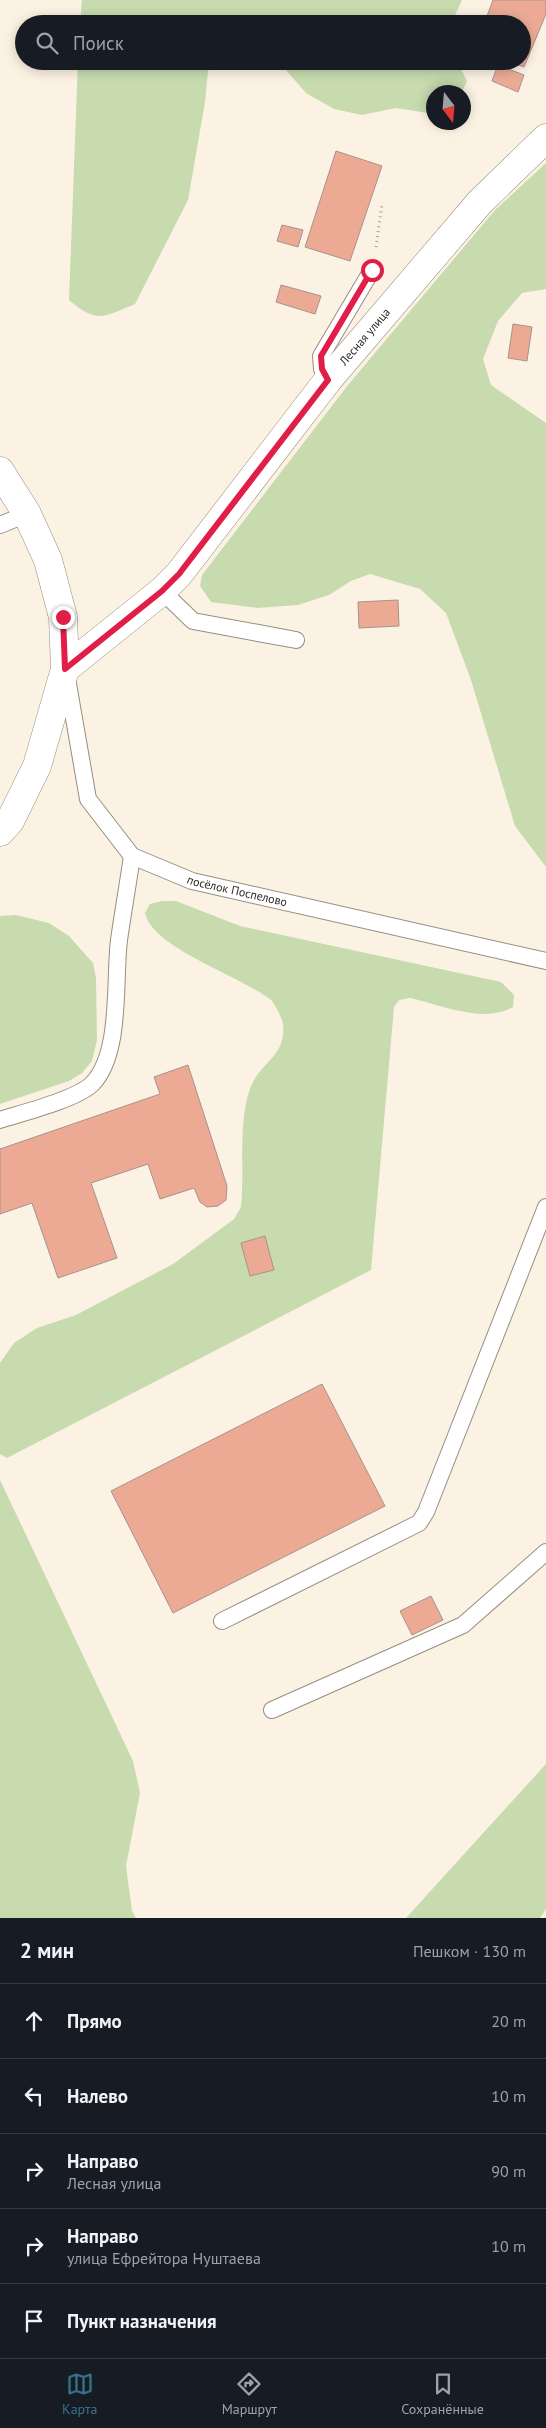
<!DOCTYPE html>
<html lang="ru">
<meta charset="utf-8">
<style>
:root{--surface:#171b24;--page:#20242c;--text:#f1f3f6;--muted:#9ea1a6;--line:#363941;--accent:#367289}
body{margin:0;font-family:"PT Sans",sans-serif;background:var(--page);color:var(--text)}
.compass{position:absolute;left:426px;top:85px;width:45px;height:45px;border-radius:50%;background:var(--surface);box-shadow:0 2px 12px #0003;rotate:164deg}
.stop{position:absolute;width:15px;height:15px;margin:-11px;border:4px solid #e11d48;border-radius:50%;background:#fff}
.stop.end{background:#e11d48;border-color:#fff;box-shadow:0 1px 5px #0008}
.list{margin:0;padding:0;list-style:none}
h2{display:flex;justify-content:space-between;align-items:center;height:65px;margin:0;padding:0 20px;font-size:21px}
h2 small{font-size:16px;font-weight:400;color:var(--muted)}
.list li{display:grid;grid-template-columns:32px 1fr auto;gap:15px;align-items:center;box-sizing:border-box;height:75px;padding:0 20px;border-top:1px solid var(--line)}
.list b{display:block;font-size:19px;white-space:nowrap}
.list p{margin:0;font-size:16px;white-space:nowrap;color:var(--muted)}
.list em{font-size:16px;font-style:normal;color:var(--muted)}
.icon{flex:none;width:28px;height:28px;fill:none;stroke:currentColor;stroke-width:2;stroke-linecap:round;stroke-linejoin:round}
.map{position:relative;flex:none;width:546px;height:1918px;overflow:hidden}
.search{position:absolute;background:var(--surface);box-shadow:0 2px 12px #0003;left:15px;right:15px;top:15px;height:55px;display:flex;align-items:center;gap:12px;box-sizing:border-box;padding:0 18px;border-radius:28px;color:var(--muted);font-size:19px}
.sheet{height:440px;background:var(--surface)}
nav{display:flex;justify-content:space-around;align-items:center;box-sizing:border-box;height:70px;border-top:1px solid var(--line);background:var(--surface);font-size:14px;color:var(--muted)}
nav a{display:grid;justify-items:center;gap:2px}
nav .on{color:var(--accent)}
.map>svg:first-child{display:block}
.green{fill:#c8dbaf}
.building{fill:#ecaa95;stroke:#a5938d}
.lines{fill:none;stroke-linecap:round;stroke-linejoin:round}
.service-casing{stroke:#978e80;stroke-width:18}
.minor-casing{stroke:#978e80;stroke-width:29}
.secondary-casing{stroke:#978e80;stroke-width:29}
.path{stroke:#a7a195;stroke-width:3;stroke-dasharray:1 4;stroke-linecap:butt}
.service{stroke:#fff;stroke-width:16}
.minor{stroke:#fff;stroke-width:28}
.secondary{stroke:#fff;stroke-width:28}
.route{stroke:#e11d48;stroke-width:6}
.labels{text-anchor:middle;stroke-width:4;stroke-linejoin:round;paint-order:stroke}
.street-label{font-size:12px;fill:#2f2c26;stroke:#fff}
</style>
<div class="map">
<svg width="546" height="1918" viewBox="0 0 546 1918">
<rect width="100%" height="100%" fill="#fbf2e3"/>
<path class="green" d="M 82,0 L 462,0 L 451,24 L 80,24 Z
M 78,61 L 209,61 L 205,102 L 188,200 L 135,304 C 103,317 97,324 69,300 Z
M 278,61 L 457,61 L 467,81 L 462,92 L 434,92 L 433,111 L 428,113 L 396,108 L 362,115 L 334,109 L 306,93 Z
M 546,163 L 546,289 L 522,293 L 498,321 L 483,359 L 491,385 L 546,423 L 546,867 L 515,826 L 471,680 L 446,613 L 420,589 L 370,574 L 351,581 L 329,595 L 298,605 L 257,608 L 211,602 L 200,586 L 202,575 L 348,385 L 495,210 Z
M 162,901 L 176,901 L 240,926 L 501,982 L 514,995 L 513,1007 C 484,1024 441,1005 410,998 L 399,1000 L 394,1007 L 371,1270 L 7,1458 L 0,1454 L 0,1363 L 14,1343 L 37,1328 L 76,1315 L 173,1264 L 234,1219 L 241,1207 C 245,1171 237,1114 253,1082 C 265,1059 286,1055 283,1024 C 282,1018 275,1004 271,1000 C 243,977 152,948 145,913 L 150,904 Z
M 16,915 L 49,923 L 69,936 L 93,963 L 96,978 L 97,1040 L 92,1061 L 82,1073 L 69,1081 L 0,1104 L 0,916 Z
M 0,1480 L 133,1761 L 140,1793 L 126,1866 L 132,1911 L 136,1918 L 0,1918 Z
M 546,1764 L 546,1909 L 540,1918 L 406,1918 Z"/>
<path class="building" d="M 493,0 L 546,0 L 546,14 L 524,67 L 508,61 L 522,61 L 522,24 L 484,24 Z
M 498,65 L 524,75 L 518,92 L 492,81 Z
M 336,151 L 382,166 L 350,261 L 305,247 Z
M 282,225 L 303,230 L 298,247 L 277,241 Z
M 281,285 L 321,296 L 315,314 L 276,302 Z
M 513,324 L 532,327 L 527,361 L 508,358 Z
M 398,600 L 399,626 L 359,628 L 358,602 Z
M 188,1065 L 227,1186 L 226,1200 L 218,1206 L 207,1207 L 200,1202 L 194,1188 L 160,1199 L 148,1164 L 91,1183 L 117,1258 L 58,1278 L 32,1203 L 0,1214 L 0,1149 L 160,1094 L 154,1077 Z
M 265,1236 L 274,1270 L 250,1276 L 241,1243 Z
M 322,1384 L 385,1506 L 173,1613 L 111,1491 Z
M 431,1596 L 443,1620 L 412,1635 L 400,1611 Z"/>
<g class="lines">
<defs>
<g id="service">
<path d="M 328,380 L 322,369 L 321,356 L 372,270"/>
<path d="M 0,525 L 27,514"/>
<path d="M 162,591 L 193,621 L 296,640"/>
<path id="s1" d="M 67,678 L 88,799 L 132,856 L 192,881 L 546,961"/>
<path d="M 0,1120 C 22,1113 77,1099 92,1084 C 122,1054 114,979 119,940 C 123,912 128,884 132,856"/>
<path d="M 222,1621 L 419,1523 L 426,1512 L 546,1207"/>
<path d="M 272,1710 L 463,1625 L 546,1552"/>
</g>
<g id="minor">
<path id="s2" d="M 65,669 L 162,591 L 179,574 L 328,380 L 480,202 L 546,138"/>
</g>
<path id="secondary" d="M 0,471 L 27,514 L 48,560 L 63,617 L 65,669 L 37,766 L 10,821 L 0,832"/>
</defs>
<use href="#service" class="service-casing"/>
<use href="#minor" class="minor-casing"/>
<use href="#secondary" class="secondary-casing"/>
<path class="path" d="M 376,247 L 382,204"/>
<use href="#service" class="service"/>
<use href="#minor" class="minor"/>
<use href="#secondary" class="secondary"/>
</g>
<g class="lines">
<path class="route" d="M 63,617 L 65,669 L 162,591 L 179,574 L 328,380 L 322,369 L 321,356 L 372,270"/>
</g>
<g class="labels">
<g class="street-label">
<text dy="4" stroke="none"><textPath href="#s2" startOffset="450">Лесная улица</textPath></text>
<text dy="4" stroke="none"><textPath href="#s1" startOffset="306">посёлок Поспелово</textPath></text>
</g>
</g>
</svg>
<svg class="compass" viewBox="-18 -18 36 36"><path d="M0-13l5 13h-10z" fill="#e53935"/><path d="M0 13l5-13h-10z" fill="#9ea1a6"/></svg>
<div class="stop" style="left:372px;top:270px"></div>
<div class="stop end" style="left:63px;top:617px"></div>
<div class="search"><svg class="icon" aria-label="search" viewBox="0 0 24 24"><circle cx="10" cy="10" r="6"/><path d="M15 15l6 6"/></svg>Поиск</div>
</div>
<section class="sheet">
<h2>2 мин<small>Пешком · 130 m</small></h2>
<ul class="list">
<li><svg class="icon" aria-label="ahead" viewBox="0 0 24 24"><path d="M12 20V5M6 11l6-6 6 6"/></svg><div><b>Прямо</b></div><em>20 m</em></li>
<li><svg class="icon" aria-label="left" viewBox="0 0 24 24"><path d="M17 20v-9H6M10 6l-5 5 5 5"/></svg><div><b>Налево</b></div><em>10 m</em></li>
<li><svg class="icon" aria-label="right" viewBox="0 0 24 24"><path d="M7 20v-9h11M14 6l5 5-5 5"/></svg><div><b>Направо</b><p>Лесная улица</p></div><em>90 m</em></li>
<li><svg class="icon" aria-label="right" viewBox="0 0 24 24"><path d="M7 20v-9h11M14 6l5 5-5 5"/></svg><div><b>Направо</b><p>улица Ефрейтора Нуштаева</p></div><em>10 m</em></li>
<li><svg class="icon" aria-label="arrive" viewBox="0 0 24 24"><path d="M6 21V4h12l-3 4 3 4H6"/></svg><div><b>Пункт назначения</b></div></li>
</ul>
</section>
<nav>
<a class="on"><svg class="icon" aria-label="map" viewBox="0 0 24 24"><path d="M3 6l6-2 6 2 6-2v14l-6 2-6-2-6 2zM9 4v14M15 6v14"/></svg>Карта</a>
<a><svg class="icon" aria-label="directions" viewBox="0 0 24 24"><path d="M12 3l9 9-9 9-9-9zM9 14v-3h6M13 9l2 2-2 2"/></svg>Маршрут</a>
<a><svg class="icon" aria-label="saved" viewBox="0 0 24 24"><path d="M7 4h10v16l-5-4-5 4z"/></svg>Сохранённые</a>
</nav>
